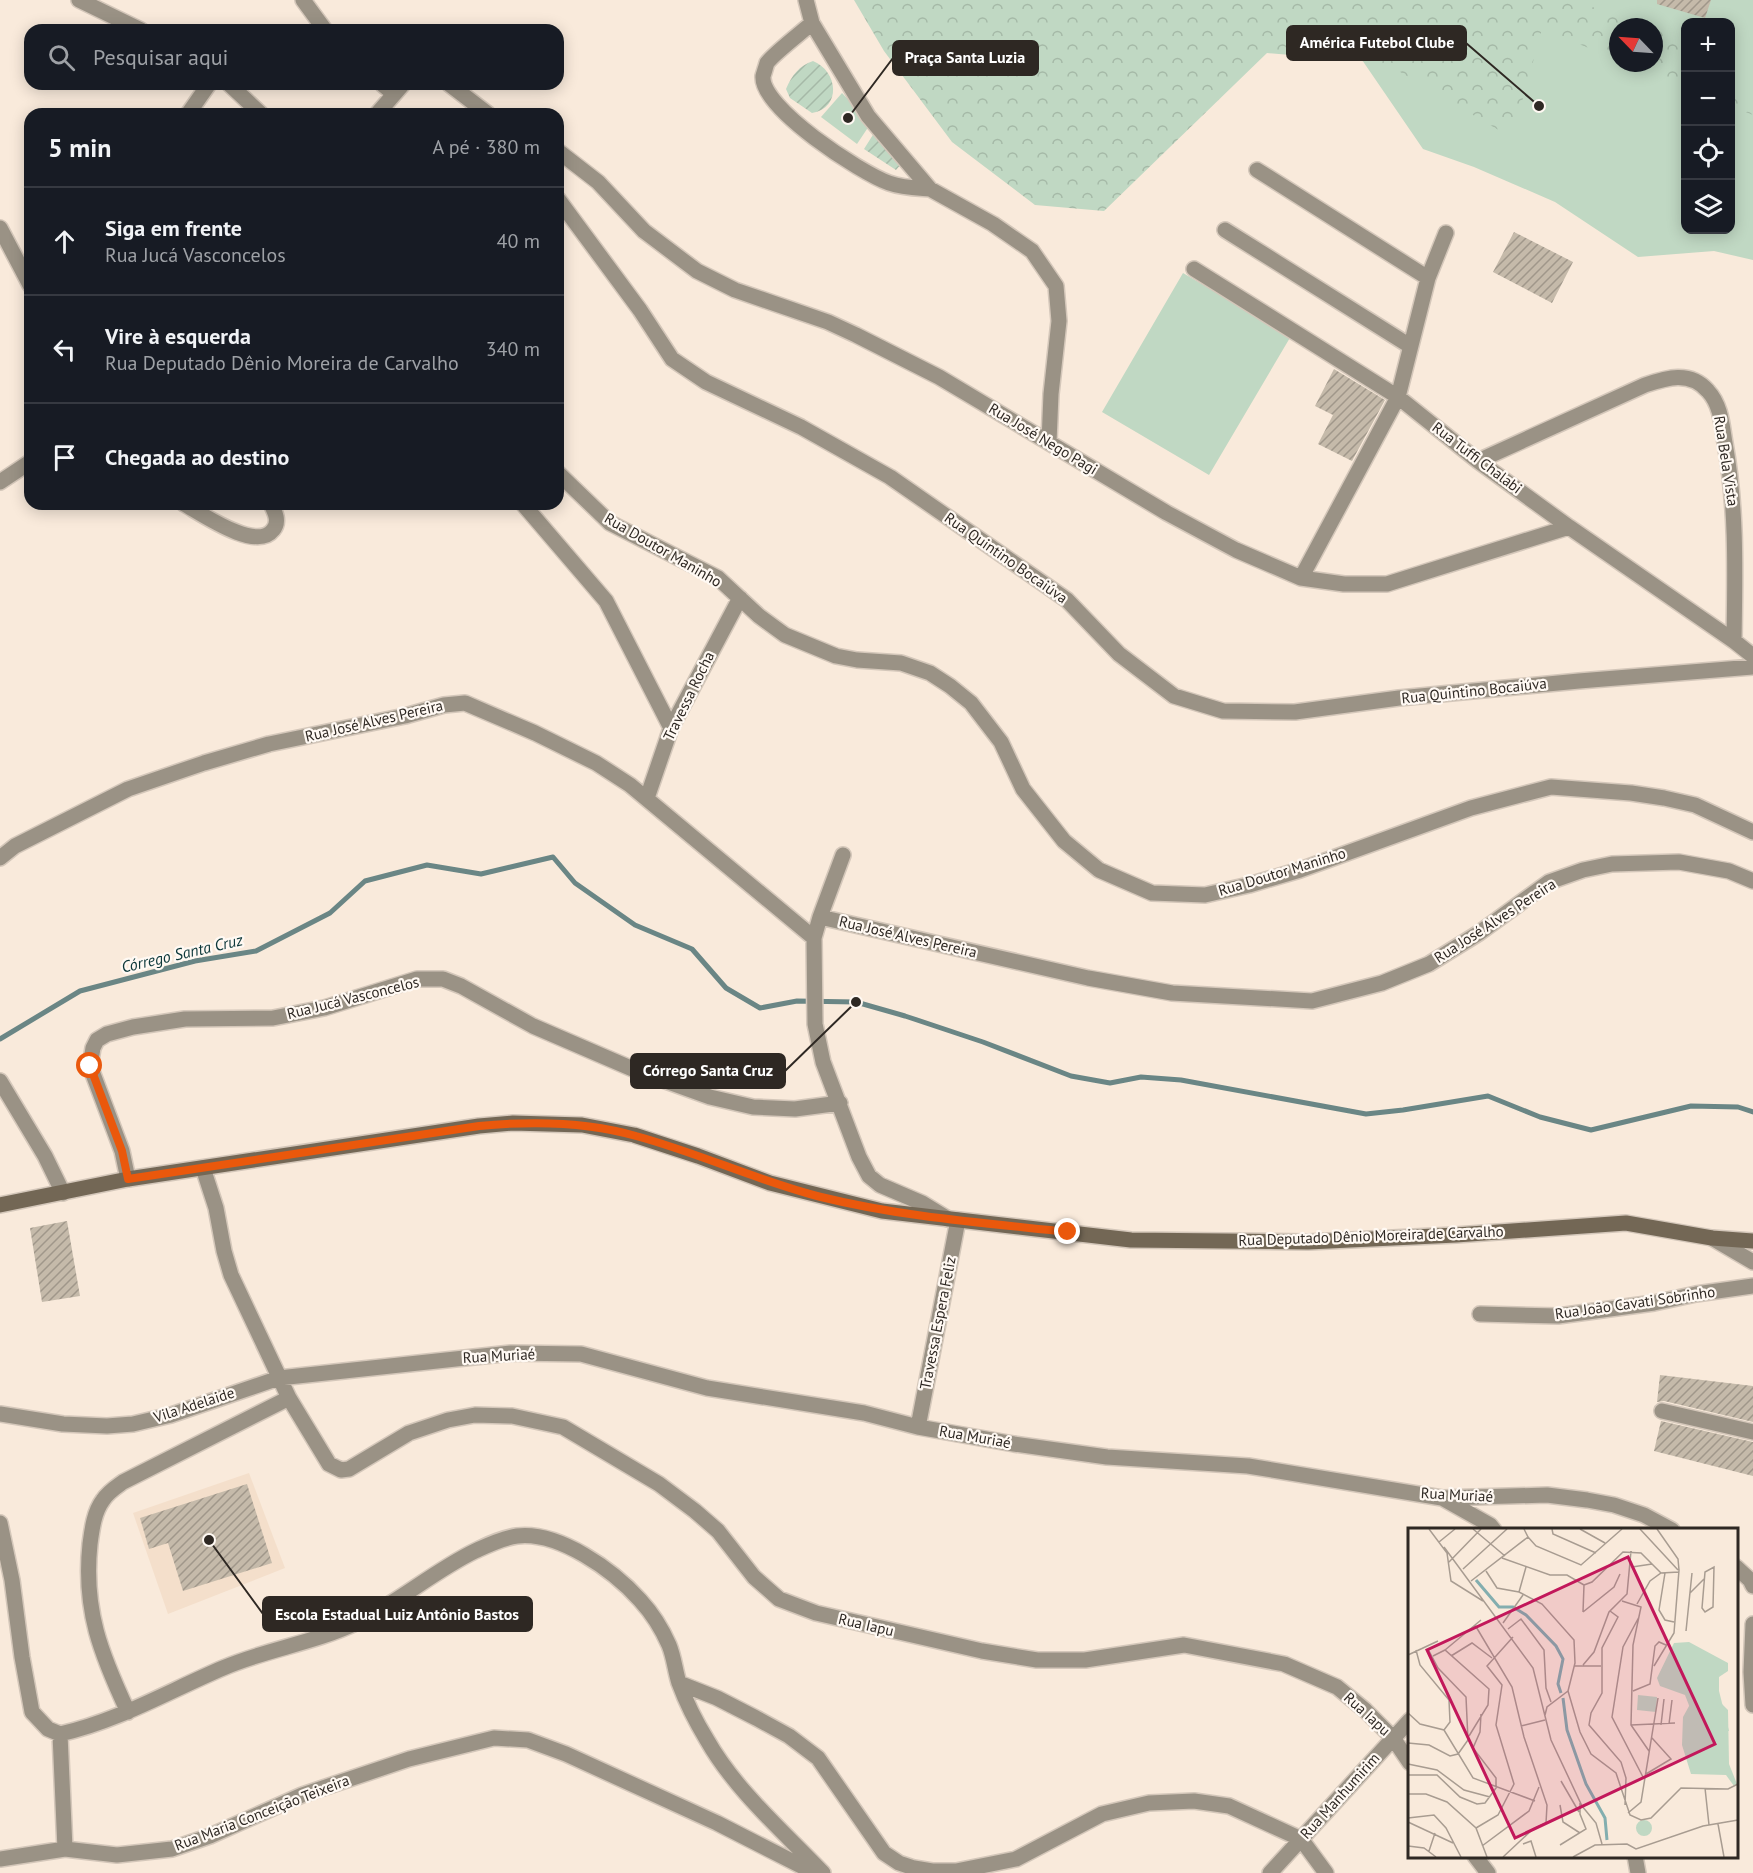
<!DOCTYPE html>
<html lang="pt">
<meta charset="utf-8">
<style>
:root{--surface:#171b24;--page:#242831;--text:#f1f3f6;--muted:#9ea1a6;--line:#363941}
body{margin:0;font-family:"PT Sans",sans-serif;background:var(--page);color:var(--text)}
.controls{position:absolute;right:18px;top:18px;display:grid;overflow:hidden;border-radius:12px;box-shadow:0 3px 15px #0003}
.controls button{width:54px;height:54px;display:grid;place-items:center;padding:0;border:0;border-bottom:2px solid var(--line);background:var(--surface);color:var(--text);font:30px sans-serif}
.compass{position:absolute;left:1609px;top:18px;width:54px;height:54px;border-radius:50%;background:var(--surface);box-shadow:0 3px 15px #0003;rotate:295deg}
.stop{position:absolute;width:18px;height:18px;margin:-14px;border:4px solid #ea580c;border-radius:50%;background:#fff}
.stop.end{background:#ea580c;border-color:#fff;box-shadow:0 2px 6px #0008}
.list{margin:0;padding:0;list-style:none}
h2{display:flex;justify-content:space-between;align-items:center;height:78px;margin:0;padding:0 24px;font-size:26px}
h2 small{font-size:20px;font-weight:400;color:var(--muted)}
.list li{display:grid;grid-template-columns:39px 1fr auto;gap:18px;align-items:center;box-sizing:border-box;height:108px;padding:0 24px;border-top:2px solid var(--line)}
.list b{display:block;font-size:22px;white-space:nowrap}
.list p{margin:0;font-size:20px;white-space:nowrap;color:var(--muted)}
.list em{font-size:20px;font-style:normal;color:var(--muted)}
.icon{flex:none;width:33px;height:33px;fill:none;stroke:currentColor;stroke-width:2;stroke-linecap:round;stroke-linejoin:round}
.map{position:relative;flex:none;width:1753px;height:1873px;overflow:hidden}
.search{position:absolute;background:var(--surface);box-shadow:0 3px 15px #0003;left:24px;top:24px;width:540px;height:66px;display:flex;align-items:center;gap:15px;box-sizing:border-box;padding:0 21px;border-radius:18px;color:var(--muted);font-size:22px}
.panel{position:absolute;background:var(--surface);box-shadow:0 3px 15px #0003;left:24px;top:108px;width:540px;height:402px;border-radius:18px}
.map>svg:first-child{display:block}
.built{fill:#f4dfcb}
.green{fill:#c0d8c3;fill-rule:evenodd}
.forest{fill:url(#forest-crowns)}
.garden{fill:url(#garden-furrows)}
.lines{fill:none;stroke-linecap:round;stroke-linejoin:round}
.stream{stroke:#6a8685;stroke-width:5}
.building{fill:url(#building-hatch)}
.street-casing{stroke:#d4c7ba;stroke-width:18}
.secondary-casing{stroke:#d4c7ba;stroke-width:18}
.street{stroke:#9a9285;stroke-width:15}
.secondary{stroke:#736755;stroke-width:15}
.route{stroke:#ea580c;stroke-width:8}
.labels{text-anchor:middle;stroke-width:4.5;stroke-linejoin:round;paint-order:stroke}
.street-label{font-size:15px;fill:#2e2823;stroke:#fff9f3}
.water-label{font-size:16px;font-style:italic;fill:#0c3739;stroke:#fff9f3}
.inset-river{fill:none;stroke:#83aeaf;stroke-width:3}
.inset-road{fill:none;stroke:#a89c91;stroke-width:1.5}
.view{fill:#c2185b;fill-opacity:0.15;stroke:#c2185b;stroke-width:3}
.inset-edge{fill:none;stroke:#2e2823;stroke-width:3}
.leader{fill:none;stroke:#2e2823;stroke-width:2}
.callout-dot{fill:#2e2823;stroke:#fff9f3;stroke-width:2}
.callout{fill:#2e2823;stroke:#2e2823;stroke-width:2}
.callout-label{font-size:16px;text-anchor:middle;font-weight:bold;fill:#fff}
</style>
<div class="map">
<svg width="1753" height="1873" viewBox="0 0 1753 1873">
<defs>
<pattern id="forest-crowns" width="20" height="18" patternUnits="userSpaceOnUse" patternTransform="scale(1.5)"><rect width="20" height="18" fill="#c0d8c3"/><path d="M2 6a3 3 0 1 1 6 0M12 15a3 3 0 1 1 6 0" fill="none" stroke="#a5b9a7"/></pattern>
<pattern id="garden-furrows" width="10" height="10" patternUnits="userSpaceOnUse" patternTransform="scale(1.5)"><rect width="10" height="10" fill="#c0d8c3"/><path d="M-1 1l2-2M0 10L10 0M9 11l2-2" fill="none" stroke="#a5b9a7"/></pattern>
<pattern id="building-hatch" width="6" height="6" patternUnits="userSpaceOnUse" patternTransform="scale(1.5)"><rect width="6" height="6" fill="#c5baaa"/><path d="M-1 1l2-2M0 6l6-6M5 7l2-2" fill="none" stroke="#a0978a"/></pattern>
</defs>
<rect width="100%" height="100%" fill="#f9eadb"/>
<path class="built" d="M 249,1473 L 285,1568 L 168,1614 L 133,1513 Z"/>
<path class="green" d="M 1321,0 L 1753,0 L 1753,260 L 1714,251 L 1638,257 L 1555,202 L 1474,167 L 1423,149 ZM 1686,22 L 1730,22 L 1730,230 L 1686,230 ZM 1618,27 L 1654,27 L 1654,63 L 1618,63 Z
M 842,93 L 871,123 L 857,144 L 821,117 Z
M 1183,273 L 1291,336 L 1209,475 L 1102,412 Z"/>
<path class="forest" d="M 854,0 L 1572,0 L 1651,27 L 1618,27 L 1618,60 L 1542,29 L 1512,138 L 1385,63 L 1267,53 L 1104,211 L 1035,205 L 952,142 L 884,51 Z
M 1654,28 L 1685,39 L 1685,87 L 1626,63 L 1654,63 Z
M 1730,70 L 1753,108 L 1753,115 L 1731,106 Z"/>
<path class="garden" d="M 813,61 C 838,71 842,108 812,113 L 790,98 L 786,89 C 792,75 799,66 813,61 Z
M 876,130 L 903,162 L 896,170 L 864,149 Z"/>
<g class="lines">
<path class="stream" d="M 0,1039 L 80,991 L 195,961 L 256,951 L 330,913 L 365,881 L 427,865 L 481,874 L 553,857 L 575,883 L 635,925 L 692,949 L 726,988 L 760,1008 L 797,1001 L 856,1002 L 905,1016 L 983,1042 L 1071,1076 L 1110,1083 L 1141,1077 L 1181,1080 L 1366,1114 L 1403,1110 L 1488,1096 L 1540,1117 L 1591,1130 L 1691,1106 L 1738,1107 L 1753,1112"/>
</g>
<path class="building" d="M 1657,0 L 1711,0 L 1705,18 L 1657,4 Z
M 1514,232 L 1573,262 L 1552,303 L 1493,272 Z
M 1334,369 L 1385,400 L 1352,461 L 1318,444 L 1333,415 L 1315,406 Z
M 67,1221 L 80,1296 L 42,1302 L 30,1228 Z
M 1660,1375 L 1753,1386 L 1753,1422 L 1664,1401 L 1657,1402 Z
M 1661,1421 L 1753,1442 L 1753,1476 L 1654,1451 Z
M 247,1484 L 272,1563 L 183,1591 L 168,1543 L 149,1549 L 140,1518 Z"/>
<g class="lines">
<defs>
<path id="street" d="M 79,0 L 141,30
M 303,0 L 325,30
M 806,0 L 812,23 L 868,116 L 930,189 L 993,224 L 1032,251 L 1056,286 L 1059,321 L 1051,394 L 1049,442
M 812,23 C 802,32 773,54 767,63 C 766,66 764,73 763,76 C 760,108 861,173 889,183 C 903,188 916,188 930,189
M 229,84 L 261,114
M 382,84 L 394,94
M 449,84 L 488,114
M 188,114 L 209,84
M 377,114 L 403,84
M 558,151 L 598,182 L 644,231 L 697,271 L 735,290 L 828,322 L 856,335 L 939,377 L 1167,513 L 1236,550 L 1301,578 L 1344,584 L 1387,584 L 1569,527
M 1257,170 L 1428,278
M 558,199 L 640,310 L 672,359 L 706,382 L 801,427 L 890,477 L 1067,600 L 1119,654 L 1174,696 L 1223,711 L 1295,712 L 1399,698 L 1579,681 L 1753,667
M 0,228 L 30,285
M 1225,230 L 1410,346
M 1194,269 L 1398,397 L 1478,461 L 1569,527 L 1734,641 L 1753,656
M 1478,461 L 1645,385 C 1666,378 1690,370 1708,391 C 1721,405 1722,425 1725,443 C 1737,509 1735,574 1734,641
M 558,473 L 610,523 L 718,578 L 759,616 L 785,635 L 836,656 L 857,660 L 901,663 L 930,673 L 950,686 L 971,703 L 1001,742 L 1023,789 L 1064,841 L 1099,870 L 1152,893 L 1205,895 L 1249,885 L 1300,870 L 1471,808 L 1551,787 L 1631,793 L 1664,798 L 1695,805 L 1753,832
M 0,482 L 30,462
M 184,504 C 202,514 256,552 273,530 C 280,522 275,512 271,504
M 523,504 L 606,601 L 671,728
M 1301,578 L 1398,397 L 1428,278 L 1446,233
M 647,798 L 671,728 L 740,598
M 0,858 L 15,846 L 128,789 L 204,763 L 269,744 L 405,716 L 444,705 L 465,703 L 535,733 L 596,763 L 630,785 L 814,938
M 820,917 L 843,855
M 0,1081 L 45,1156 L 63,1193
M 203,1168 L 216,1208 L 224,1251 L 231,1275 L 289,1398 L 329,1464 L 341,1470 L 349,1469 L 409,1433 L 448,1420 L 475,1415 L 512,1416 L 563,1427 L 659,1484 L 695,1511 L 718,1531 L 754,1577 L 779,1599 L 816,1613 L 982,1651 L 1037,1660 L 1085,1660 L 1184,1645 L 1284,1664 L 1337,1687 L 1365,1710 L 1393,1738 L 1410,1763
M 128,1179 L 122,1151 L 90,1066 L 93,1048 L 97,1040 L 107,1034 L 133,1027 L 185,1019 L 273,1018 L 324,1008 L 417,979 L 443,979 L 461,986 L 533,1026 L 635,1070 L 710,1097 L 753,1107 L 795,1109 L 840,1103
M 948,1219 L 922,1203 L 880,1185 L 869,1176 L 859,1157 L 823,1062 L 815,1024 L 814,938 L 820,917 L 1088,978 L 1172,993 L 1312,1001 L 1382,983 L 1429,964 L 1479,933 L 1549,882 L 1583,870 L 1612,864 L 1679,862 L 1729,871 L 1753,881
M 1712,1238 L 1753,1262
M 1480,1314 L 1558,1316 L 1654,1303 L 1696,1294 L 1753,1286
M 1662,1411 L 1753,1432
M 0,1414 L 63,1424 L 107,1426 L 133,1424 L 171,1415 L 279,1378 L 511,1353 L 581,1354 L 707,1388 L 864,1413 L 918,1427 L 1014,1444 L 1107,1457 L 1248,1466 L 1442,1498 L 1547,1495 L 1587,1500 L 1614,1505 L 1644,1515 L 1672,1530
M 918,1427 L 958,1220
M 1442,1498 L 1490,1525 L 1494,1530
M 0,1523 L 12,1580 L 22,1657 L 32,1712 L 48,1729 L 60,1734
M 1736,1567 L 1750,1580 L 1753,1586
M 1753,1624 L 1751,1672 L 1753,1705
M 679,1683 L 717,1698 L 756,1718 L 789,1736 L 818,1758 L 884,1853 L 899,1863 L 914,1868 L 932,1871 L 956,1871 L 1016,1859 L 1102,1814 L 1149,1803 L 1194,1801 L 1229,1806 L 1301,1839 L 1326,1873
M 128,1712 C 101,1654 83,1610 90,1544 C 92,1529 94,1512 103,1500 C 108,1492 116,1487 123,1482 L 289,1398
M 65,1849 L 60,1734 C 118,1721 169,1691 223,1668 C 267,1649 315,1643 358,1622 C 399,1602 434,1571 475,1551 C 488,1545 502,1538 517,1536 C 559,1531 613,1570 640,1600 C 651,1612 662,1629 669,1645 C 674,1657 675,1670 679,1683 C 686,1702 696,1722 707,1740 C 736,1791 783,1831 823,1873
M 1475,1856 L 1488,1873
M 1635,1856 L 1638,1873
M 0,1859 L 65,1849 L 117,1855 L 172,1849 L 210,1836 L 302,1795 L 409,1759 L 494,1738 L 528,1740 L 566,1754 L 717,1823 L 815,1873
M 1270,1873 L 1410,1720"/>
<path id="secondary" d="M 0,1205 L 128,1179 L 479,1126 L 513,1123 L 582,1125 L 634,1135 L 698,1156 L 770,1183 L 882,1211 L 1131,1240 L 1308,1242 L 1456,1235 L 1626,1223 L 1712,1238 L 1753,1241"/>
</defs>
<use href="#street" class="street-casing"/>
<use href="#secondary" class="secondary-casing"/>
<use href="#street" class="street"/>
<use href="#secondary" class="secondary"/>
</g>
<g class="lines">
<path class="route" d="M 90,1066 L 122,1151 L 128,1179 L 479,1126 C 531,1121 585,1121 636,1136 C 699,1153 758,1181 821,1197 C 902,1217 985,1223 1068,1232"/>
</g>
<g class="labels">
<g class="street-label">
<text transform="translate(1043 439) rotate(31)" y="5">Rua José Nego Pagi</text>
<text transform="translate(1477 458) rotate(37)" y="5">Rua Tuffi Chalabi</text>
<text transform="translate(1726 461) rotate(81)" y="5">Rua Bela Vista</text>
<text transform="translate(663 550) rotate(30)" y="5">Rua Doutor Maninho</text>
<text transform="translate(1006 558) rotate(35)" y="5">Rua Quintino Bocaiúva</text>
<text transform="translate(1474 691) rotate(-6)" y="5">Rua Quintino Bocaiúva</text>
<text transform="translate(689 696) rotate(-64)" y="5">Travessa Rocha</text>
<text transform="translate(374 721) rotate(-13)" y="5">Rua José Alves Pereira</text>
<text transform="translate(1282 872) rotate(-17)" y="5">Rua Doutor Maninho</text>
<text transform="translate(1495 921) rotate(-33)" y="5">Rua José Alves Pereira</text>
<text transform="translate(908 937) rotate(13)" y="5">Rua José Alves Pereira</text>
<text transform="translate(353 998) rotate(-14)" y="5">Rua Jucá Vasconcelos</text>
<text transform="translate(1371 1236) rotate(-2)" y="5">Rua Deputado Dênio Moreira de Carvalho</text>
<text transform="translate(1635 1303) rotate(-8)" y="5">Rua João Cavati Sobrinho</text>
<text transform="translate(938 1323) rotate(-79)" y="5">Travessa Espera Feliz</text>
<text transform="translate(499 1356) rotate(-3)" y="5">Rua Muriaé</text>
<text transform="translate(194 1405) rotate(-18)" y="5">Vila Adelaide</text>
<text transform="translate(975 1437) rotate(10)" y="5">Rua Muriaé</text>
<text transform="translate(1457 1495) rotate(3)" y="5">Rua Muriaé</text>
<text transform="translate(866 1625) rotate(13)" y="5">Rua Iapu</text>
<text transform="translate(1367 1714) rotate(42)" y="5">Rua Iapu</text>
<text transform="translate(1340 1796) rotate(-48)" y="5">Rua Manhumirim</text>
<text transform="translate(262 1813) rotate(-21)" y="5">Rua Maria Conceição Teixeira</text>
</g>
<g class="water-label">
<text transform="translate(182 953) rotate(-13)" y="6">Córrego Santa Cruz</text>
</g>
</g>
<g transform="translate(1408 1528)">
<rect width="330" height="330" fill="#f9eadb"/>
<path d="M 230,167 L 249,169 L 248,184 L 229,182 ZM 286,169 L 311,173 L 320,182 L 321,236 L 329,256 L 326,258 L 318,247 L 283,246 L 274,217 L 275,189 Z" fill="#c0d8c3"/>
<path d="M 281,114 L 320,135 L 320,143 L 311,149 L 311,163 L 321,203 L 316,203 L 305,175 L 297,174 L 300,215 L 295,223 L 294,196 L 280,198 L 282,180 L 277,167 L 252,158 L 249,150 L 266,115 ZM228 300a8 8 0 1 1 16 0a8 8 0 1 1-16 0Z" fill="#c0d8c3"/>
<path class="inset-river" d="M 68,52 L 91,79 L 105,79 L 118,87 L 148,118 L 155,131 L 150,156 L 153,165M 155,170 L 159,202 L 178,256 L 197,290 L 199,312"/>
<path class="inset-road" d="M 21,1 L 39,25 L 43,53 L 75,73M 65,1 L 97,28M 144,1 L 145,6 L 188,25M 172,1 L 197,15M 232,1 L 270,42M 120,9 L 128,18 L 173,37 L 214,1M 31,14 L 47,1M 36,19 L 125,140 L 143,212 L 174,278 L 188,295 L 194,316M 94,30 L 142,47 L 159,47 L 176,57M 41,34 L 73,1M 224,39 L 244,36M 306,39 L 305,79 L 297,84 L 294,80 L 297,44 ZM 55,41 L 99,1M 78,43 L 89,60 L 111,64 L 134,76 L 166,112 L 167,135 L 160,163 L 172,204 L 183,226 L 208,245 L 222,287 L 233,292 L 243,290 L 273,260 L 320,261 L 330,256M 257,45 L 251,82 L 257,92 L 266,94M 63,53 L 120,9 L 116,1M 176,57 L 184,54 L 215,24 L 233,25 L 253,45M 111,64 L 118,39M 282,65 L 296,51M 214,73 L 233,79 L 225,117 L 223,197 L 241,223M 229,76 L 242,53 L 253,45 L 271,44M 202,83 L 210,89 L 194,120 L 194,165 L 183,185 L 181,197 L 213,234 L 218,250 L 217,277M 175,84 L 206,59 L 212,46M 175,84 L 176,57M 231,89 L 215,119 L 204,189 L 236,251M 95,95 L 115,67M 67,97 L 104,159 L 116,209 L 139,277 L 138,295 L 125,301 L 95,329M 100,101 L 113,91 L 136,122 L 138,160 L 143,174M 278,103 L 284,45M 8,122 L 12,137 L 41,172 L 42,194 L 36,202M 37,122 L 73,92M 0,127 L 30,113M 25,128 L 37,122 L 81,161 L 80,177 L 61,208M 43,128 L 64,115 L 84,130M 175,137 L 186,124 L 201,84 L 219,66 L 223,23M 166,138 L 193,138M 246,138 L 266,105 L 271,42 L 270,31 L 249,1M 225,163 L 242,156 L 247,118 L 251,114 L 258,117M 0,185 L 12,196 L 36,202 L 65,250 L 127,273M 137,187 L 139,179 L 160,163M 261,196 L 264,172M 223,197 L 267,195M 253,197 L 256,171M 113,198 L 137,192M 0,215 L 21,217 L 42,228 L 50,226 L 60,212 L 58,169 L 30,140 L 20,121M 0,236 L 29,242 L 56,262 L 82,269M 238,246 L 263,231 L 244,210M 0,247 L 29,247 L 52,269 L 69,276 L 77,275 L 88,260 L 88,250 L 65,220 L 72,204 L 73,186M 153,253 L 171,284M 297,260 L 301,297M 0,266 L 18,266 L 39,274 L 68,300 L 79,329M 152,277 L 155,294 L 172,305M 220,285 L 233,274 L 250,170M 0,290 L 26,287 L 38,300 L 53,329M 0,294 L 45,315M 310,296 L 316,329M 68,300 L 90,287 L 106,256 L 88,197 L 94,157 L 79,138 L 105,109M 115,316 L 123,313 L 128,329M 152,317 L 178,301 L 172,286 L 172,275M 0,318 L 16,320 L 28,329M 74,318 L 121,283 L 131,259M 21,323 L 27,305M 165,329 L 187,317 L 219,316 L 228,321 L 295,298 L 330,292"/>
<path class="view" d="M 220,29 L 307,216 L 107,310 L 19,122 Z"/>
<rect width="330" height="330" class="inset-edge"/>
</g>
<path class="leader" d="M1539 106L1466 43M848 118L893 58M856 1002L785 1071M209 1540L263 1614"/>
<g class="callout-dot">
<circle cx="1539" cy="106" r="6"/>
<circle cx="848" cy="118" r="6"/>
<circle cx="856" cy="1002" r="6"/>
<circle cx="209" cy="1540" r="6"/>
</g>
<g class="callout">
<rect x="1287" y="26" width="179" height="34" rx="6"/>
<rect x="893" y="41" width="145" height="34" rx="6"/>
<rect x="631" y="1054" width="154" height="34" rx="6"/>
<rect x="263" y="1597" width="269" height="34" rx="6"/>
</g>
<g class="callout-label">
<text x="1377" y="48">América Futebol Clube</text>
<text x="965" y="63">Praça Santa Luzia</text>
<text x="708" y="1076">Córrego Santa Cruz</text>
<text x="397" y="1620">Escola Estadual Luiz Antônio Bastos</text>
</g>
</svg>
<div class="controls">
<button>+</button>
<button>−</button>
<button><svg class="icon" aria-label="locate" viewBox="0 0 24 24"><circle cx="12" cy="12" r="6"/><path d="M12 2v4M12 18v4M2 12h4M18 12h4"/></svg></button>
<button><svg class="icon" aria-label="layers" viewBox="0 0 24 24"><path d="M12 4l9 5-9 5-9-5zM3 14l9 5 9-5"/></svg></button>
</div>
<svg class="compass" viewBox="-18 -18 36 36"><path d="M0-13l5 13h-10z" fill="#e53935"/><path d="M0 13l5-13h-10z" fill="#9ea1a6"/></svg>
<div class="stop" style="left:90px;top:1066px"></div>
<div class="stop end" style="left:1068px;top:1232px"></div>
<div class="search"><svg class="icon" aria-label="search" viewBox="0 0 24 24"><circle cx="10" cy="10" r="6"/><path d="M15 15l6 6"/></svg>Pesquisar aqui</div>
<section class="panel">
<h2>5 min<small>A pé · 380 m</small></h2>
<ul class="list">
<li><svg class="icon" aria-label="ahead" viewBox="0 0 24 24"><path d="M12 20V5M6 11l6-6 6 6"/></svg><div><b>Siga em frente</b><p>Rua Jucá Vasconcelos</p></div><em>40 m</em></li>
<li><svg class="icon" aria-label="left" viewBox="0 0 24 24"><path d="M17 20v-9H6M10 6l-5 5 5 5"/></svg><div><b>Vire à esquerda</b><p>Rua Deputado Dênio Moreira de Carvalho</p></div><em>340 m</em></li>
<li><svg class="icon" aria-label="arrive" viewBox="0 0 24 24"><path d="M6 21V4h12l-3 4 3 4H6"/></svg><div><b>Chegada ao destino</b></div></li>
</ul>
</section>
</div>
